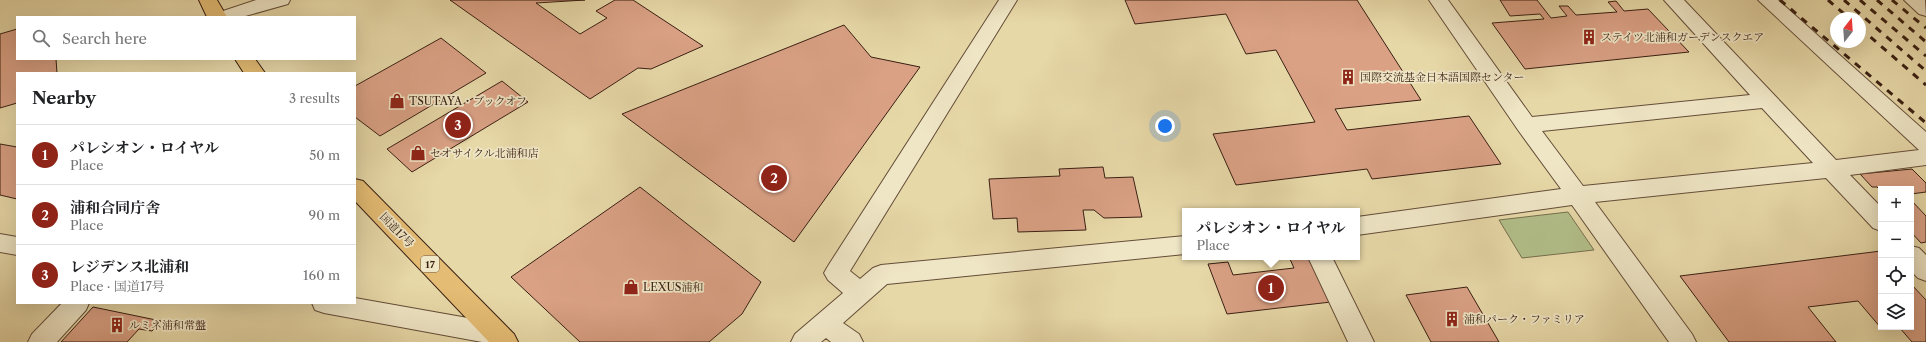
<!DOCTYPE html>
<meta charset="utf-8">
<style>
:root{--surface:#fff;--page:#f6f6f6;--text:#202124;--muted:#757577;--line:#e0e0e0;--accent:#8f2418}
body{margin:0;font-family:"Libre Caslon Text","Noto Serif JP",serif;background:var(--page);color:var(--text)}
.controls{position:absolute;right:12px;bottom:12px;display:grid;overflow:hidden;border-radius:0px;box-shadow:0 4px 16px #0002}
.controls button{width:36px;height:36px;display:grid;place-items:center;padding:0;border:0;border-bottom:1px solid var(--line);background:var(--surface);color:var(--text);font:20px sans-serif}
.compass{position:absolute;left:1830px;top:12px;width:36px;height:36px;border-radius:50%;background:var(--surface);box-shadow:0 4px 16px #0002;rotate:17deg}
.you{position:absolute;left:1165px;top:126px;width:14px;height:14px;margin:-10px;border:3px solid #fff;border-radius:50%;background:#1a73e8;box-shadow:0 0 0 6px #1a73e833}
.badge{display:grid;place-items:center;width:26px;height:26px;border-radius:50%;background:var(--accent);color:#fff;font-size:13px;font-weight:700}
.pin{position:absolute;translate:-50% -50%;border:2px solid #fff;box-shadow:0 1px 4px #0006}
.popup{position:absolute;left:1182px;top:208px;width:178px;height:52px;box-sizing:border-box;display:grid;place-content:center;border-radius:0px;background:var(--surface);filter:drop-shadow(0 1px 3px #0005);font-size:13px;white-space:nowrap;color:var(--muted)}
.popup b{font-size:15px;color:var(--text)}
.popup::after{content:'';position:absolute;left:50%;top:100%;margin-left:-8px;border:8px solid transparent;border-top-color:var(--surface)}
.list{margin:0;padding:0;list-style:none}
h2{display:flex;justify-content:space-between;align-items:center;height:52px;margin:0;padding:0 16px;font-size:17px}
h2 small{font-size:13px;font-weight:400;color:var(--muted)}
.list li{display:grid;grid-template-columns:26px 1fr auto;gap:12px;align-items:center;box-sizing:border-box;height:60px;padding:0 16px;border-top:1px solid var(--line)}
.list b{display:block;font-size:15px;white-space:nowrap}
.list p{margin:0;font-size:13px;white-space:nowrap;color:var(--muted)}
.list em{font-size:13px;font-style:normal;color:var(--muted)}
.icon{flex:none;width:22px;height:22px;fill:none;stroke:currentColor;stroke-width:2;stroke-linecap:round;stroke-linejoin:round}
.map{position:relative;flex:none;width:1926px;height:342px;overflow:hidden}
.search{position:absolute;background:var(--surface);box-shadow:0 4px 16px #0002;left:16px;top:16px;width:340px;height:44px;display:flex;align-items:center;gap:10px;box-sizing:border-box;padding:0 14px;border-radius:0px;color:var(--muted);font-size:15px}
.panel{position:absolute;background:var(--surface);box-shadow:0 4px 16px #0002;left:16px;top:72px;width:340px;height:232px;border-radius:0px}
.map>svg:first-child{display:block}
.green{fill:#b2bf8a;stroke:#766f4e}
.building{fill:#daa185;stroke:#391f12}
.lines{fill:none;stroke-linecap:round;stroke-linejoin:round}
.minor-casing{stroke:#644d38;stroke-width:2}
.highway-casing{stroke:#391f12;stroke-width:2}
.minor{fill:#efe6c6;fill-rule:evenodd}
.highway{fill:#e4bc74;fill-rule:evenodd}
.rail{stroke:#391f12;stroke-width:3;stroke-dasharray:7 7;stroke-linecap:butt}
.labels{text-anchor:middle;stroke-width:3.5;stroke-linejoin:round;paint-order:stroke}
.shield{fill:#efe6c6;stroke:#705b48;stroke-width:1}
.shield-label{font-size:10px;font-weight:bold;fill:#391f12}
.poi-label{font-size:11px;fill:#391f12;stroke:#efe6c6;text-anchor:start}
.street-label{font-size:11px;fill:#391f12;stroke:#efe6c6}
</style>
<div class="map">
<svg width="1926" height="342" viewBox="0 0 1926 342">
<rect width="100%" height="100%" fill="#e7d8a8"/>
<filter id="stains"><feTurbulence type="fractalNoise" baseFrequency=".005" numOctaves="4"/><feColorMatrix values="0 0 0 0 .2 0 0 0 0 .09 0 0 0 0 .02 0 0 0 .5 -.17"/></filter>
<radialGradient id="worn" r=".72"><stop offset=".6" stop-color="#630" stop-opacity="0"/><stop offset="1" stop-color="#630" stop-opacity=".3"/></radialGradient>
<path class="green" d="M 1568,212 L 1594,250 L 1522,258 L 1499,220 Z"/>
<path class="building" d="M 450,0 L 585,0 L 536,3 L 580,34 L 607,18 L 596,11 L 615,0 L 633,0 L 703,46 L 651,69 L 638,68 L 590,99 Z
M 1125,0 L 1357,0 L 1421,100 L 1335,109 L 1347,130 L 1469,116 L 1501,164 L 1372,179 L 1367,169 L 1236,185 L 1213,134 L 1315,122 L 1276,50 L 1246,54 L 1226,14 L 1135,24 Z
M 1500,0 L 1537,0 L 1551,18 L 1567,16 L 1559,6 L 1568,6 L 1576,15 L 1617,12 L 1608,2 L 1616,1 L 1624,11 L 1648,9 L 1689,52 L 1525,69 L 1492,23 L 1544,19 L 1540,14 L 1510,16 Z
M 844,25 L 871,57 L 920,67 L 794,242 L 622,114 Z
M 17,29 L 17,59 L 56,59 L 57,73 L 17,73 L 17,103 L 0,108 L 0,34 Z
M 441,38 L 486,73 L 380,136 L 355,117 L 355,86 Z
M 502,81 L 528,102 L 412,172 L 387,149 Z
M 0,144 L 17,147 L 17,199 L 0,195 Z
M 1103,167 L 1105,178 L 1133,177 L 1142,217 L 1104,218 L 1094,210 L 1083,210 L 1086,230 L 1018,232 L 1017,218 L 993,219 L 989,179 L 1060,176 L 1059,169 Z
M 1912,169 L 1926,183 L 1926,192 L 1911,194 L 1911,189 L 1881,189 L 1881,191 L 1877,187 L 1872,187 L 1860,174 Z
M 640,187 L 761,282 L 742,314 L 709,342 L 580,342 L 511,277 Z
M 1911,200 L 1926,216 L 1926,242 L 1921,243 L 1911,232 Z
M 1881,251 L 1881,327 L 1886,327 L 1881,328 L 1858,301 L 1808,307 L 1836,342 L 1729,342 L 1680,276 Z
M 1289,257 L 1311,257 L 1331,302 L 1227,314 L 1208,264 L 1228,262 L 1233,275 L 1294,268 Z
M 1911,284 L 1926,300 L 1926,342 L 1912,342 L 1899,327 L 1911,327 Z
M 1467,287 L 1499,342 L 1431,342 L 1406,295 Z
M 93,307 L 161,321 L 152,331 L 139,329 L 127,342 L 61,342 Z"/>
<g class="lines">
<defs>
<path id="minor" d="M 256,0 L 290,0 L 288,4 L 242,17 L 214,17 L 217,13 Z
M 999,0 L 1017,0 L 850,271 L 860,279 L 873,268 L 881,265 L 1185,236 L 1185,254 L 887,284 L 843,323 L 859,334 L 863,342 L 831,342 L 826,338 L 821,342 L 791,342 L 795,334 L 843,293 L 828,280 L 824,273 L 828,266 Z
M 1429,0 L 1448,0 L 1532,117 L 1750,95 L 1664,0 L 1684,0 L 1836,160 L 1919,150 L 1758,0 L 1778,0 L 1926,132 L 1926,165 L 1850,175 L 1881,207 L 1881,231 L 1873,228 L 1826,178 L 1595,202 L 1692,334 L 1696,342 L 1669,342 L 1572,205 L 1357,235 L 1357,217 L 1561,189 L 1518,130 ZM 1762,108 L 1813,163 L 1583,186 L 1542,131 Z
M 1904,0 L 1925,0 L 1926,16 L 1919,14 Z
M 0,234 L 17,237 L 17,255 L 0,252 Z
M 1911,246 L 1919,248 L 1926,255 L 1926,281 L 1918,278 L 1911,271 Z
M 1308,257 L 1332,257 L 1374,342 L 1348,342 Z
M 355,298 L 496,323 L 505,326 L 509,334 L 503,342 L 482,342 L 324,313 L 315,310 L 312,303 L 355,303 Z
M 62,303 L 89,303 L 86,310 L 57,342 L 28,342 L 32,334 Z"/>
<path id="highway" d="M 199,0 L 217,0 L 227,17 L 207,17 Z
M 235,59 L 255,59 L 265,73 L 244,73 Z
M 355,179 L 363,181 L 514,334 L 518,342 L 489,342 L 355,201 Z"/>
</defs>
<use href="#minor" class="minor-casing"/>
<use href="#highway" class="highway-casing"/>
<use href="#minor" class="minor"/>
<use href="#highway" class="highway"/>
<path class="rail" d="M 1780,0 L 1926,123
M 1828,0 L 1849,18
M 1844,0 L 1926,71
M 1860,0 L 1926,56
M 1877,0 L 1926,42
M 1892,0 L 1926,28
M 1860,28 L 1926,85"/>
</g>
<defs>
<symbol id="building-bare" viewBox="-9 -9 18 18"><path d="M-4-6H4V6H1V3H-1V6H-4ZM-2.5-4.3h1.7v1.8h-1.7ZM.8-4.3h1.7v1.8H.8ZM-2.5-1h1.7V.8h-1.7ZM.8-1h1.7V.8H.8Z" fill="#8f2418" stroke="#efe6c6" stroke-width="2.5" paint-order="stroke"/></symbol>
<symbol id="shop-bare" viewBox="-9 -9 18 18"><path d="M-5-2.5h2.3a2.7 3.5 0 0 1 5.4 0H5L5.5 6h-11ZM-1.5-2.5h3a1.5 2.3 0 0 0-3 0Z" fill="#8f2418" stroke="#efe6c6" stroke-width="2.5" paint-order="stroke"/></symbol>
</defs>
<g fill-rule="evenodd">
<use href="#building-bare" x="1578" y="26" width="22" height="22"/>
<use href="#building-bare" x="1337" y="66" width="22" height="22"/>
<use href="#shop-bare" x="386" y="90" width="22" height="22"/>
<use href="#shop-bare" x="407" y="142" width="22" height="22"/>
<use href="#shop-bare" x="620" y="276" width="22" height="22"/>
<use href="#building-bare" x="1441" y="308" width="22" height="22"/>
<use href="#building-bare" x="106" y="314" width="22" height="22"/>
</g>
<g class="labels">
<rect class="shield" x="421" y="256" width="18" height="16" rx="3"/>
<g class="shield-label">
<text x="430" y="268">17</text>
</g>
<g class="poi-label">
<text x="1601" y="41">ステイツ北浦和ガーデンスクエア</text>
<text x="1360" y="81">国際交流基金日本語国際センター</text>
<text x="409" y="105">TSUTAYA・ブックオフ</text>
<text x="430" y="157">セオサイクル北浦和店</text>
<text x="643" y="291">LEXUS浦和</text>
<text x="1464" y="323">浦和パーク・ファミリア</text>
<text x="129" y="329">ルミネ浦和常盤</text>
</g>
<g class="street-label">
<text transform="translate(397 230) rotate(46)" y="4">国道17号</text>
</g>
</g>
<rect width="100%" height="100%" filter="url(#stains)"/>
<rect width="100%" height="100%" fill="url(#worn)"/>
</svg>
<div class="controls">
<button>+</button>
<button>−</button>
<button><svg class="icon" aria-label="locate" viewBox="0 0 24 24"><circle cx="12" cy="12" r="6"/><path d="M12 2v4M12 18v4M2 12h4M18 12h4"/></svg></button>
<button><svg class="icon" aria-label="layers" viewBox="0 0 24 24"><path d="M12 4l9 5-9 5-9-5zM3 14l9 5 9-5"/></svg></button>
</div>
<svg class="compass" viewBox="-18 -18 36 36"><path d="M0-13l5 13h-10z" fill="#e53935"/><path d="M0 13l5-13h-10z" fill="#757577"/></svg>
<div class="you"></div>
<div class="pin badge" style="left:1271px;top:288px">1</div>
<div class="popup"><b>パレシオン・ロイヤル</b>Place</div>
<div class="pin badge" style="left:774px;top:178px">2</div>
<div class="pin badge" style="left:458px;top:125px">3</div>
<div class="search"><svg class="icon" aria-label="search" viewBox="0 0 24 24"><circle cx="10" cy="10" r="6"/><path d="M15 15l6 6"/></svg>Search here</div>
<section class="panel">
<h2>Nearby<small>3 results</small></h2>
<ul class="list">
<li><span class="badge">1</span><div><b>パレシオン・ロイヤル</b><p>Place</p></div><em>50 m</em></li>
<li><span class="badge">2</span><div><b>浦和合同庁舎</b><p>Place</p></div><em>90 m</em></li>
<li><span class="badge">3</span><div><b>レジデンス北浦和</b><p>Place · 国道17号</p></div><em>160 m</em></li>
</ul>
</section>
</div>
